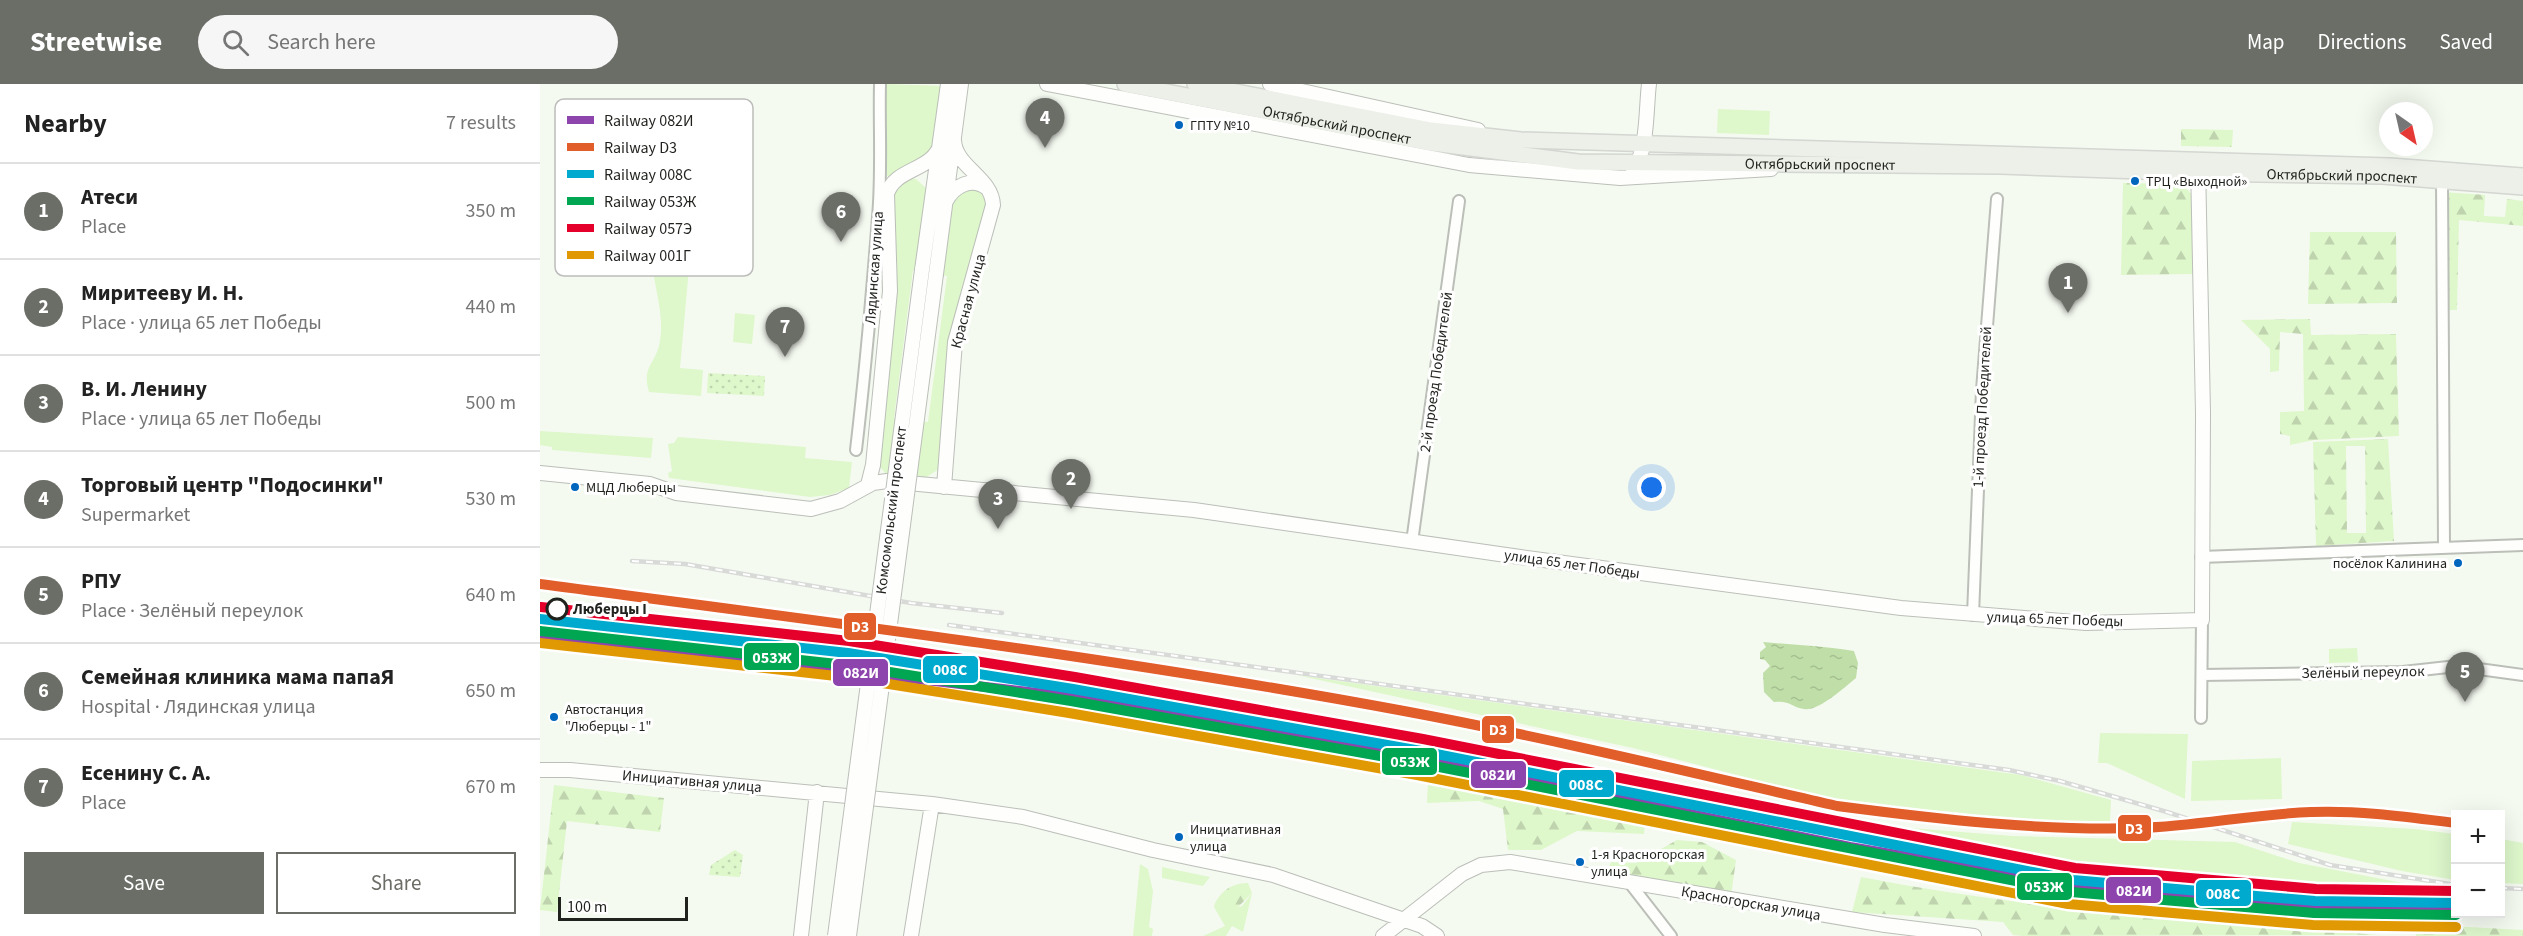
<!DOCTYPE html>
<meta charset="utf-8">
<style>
:root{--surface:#fff;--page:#f6f6f6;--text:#222;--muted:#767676;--line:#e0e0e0;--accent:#6a6e67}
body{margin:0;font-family:"Source Sans 3",sans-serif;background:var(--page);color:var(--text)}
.controls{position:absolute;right:18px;bottom:18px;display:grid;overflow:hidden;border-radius:0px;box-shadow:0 6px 24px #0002}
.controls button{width:54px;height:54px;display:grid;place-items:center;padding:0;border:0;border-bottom:2px solid var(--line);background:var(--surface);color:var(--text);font:30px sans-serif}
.compass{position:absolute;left:1839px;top:18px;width:54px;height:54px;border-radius:50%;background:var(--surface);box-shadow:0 6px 24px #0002;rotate:146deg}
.scale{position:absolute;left:18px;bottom:15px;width:130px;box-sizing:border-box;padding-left:6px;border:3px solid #1f221d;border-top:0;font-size:16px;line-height:21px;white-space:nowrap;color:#1f221d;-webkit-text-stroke:4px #fff;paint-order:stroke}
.you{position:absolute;left:1112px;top:404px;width:21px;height:21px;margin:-15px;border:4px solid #fff;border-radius:50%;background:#1a73e8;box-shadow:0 0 0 9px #1a73e833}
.badge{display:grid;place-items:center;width:39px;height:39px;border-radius:50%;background:var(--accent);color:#fff;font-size:20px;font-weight:700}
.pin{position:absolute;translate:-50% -50px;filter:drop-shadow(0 2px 3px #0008)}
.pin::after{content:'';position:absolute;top:32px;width:21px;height:18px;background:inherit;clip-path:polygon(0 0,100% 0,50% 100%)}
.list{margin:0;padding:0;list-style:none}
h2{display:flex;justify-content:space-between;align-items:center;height:78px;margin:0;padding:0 24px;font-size:26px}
h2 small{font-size:20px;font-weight:400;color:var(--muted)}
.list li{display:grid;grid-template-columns:39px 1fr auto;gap:18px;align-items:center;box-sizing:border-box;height:96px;padding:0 24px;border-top:2px solid var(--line)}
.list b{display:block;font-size:22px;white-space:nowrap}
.list p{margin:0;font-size:20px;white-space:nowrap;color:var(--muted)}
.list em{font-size:20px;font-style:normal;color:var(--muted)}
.actions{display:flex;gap:12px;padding:18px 24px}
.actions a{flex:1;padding:14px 0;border:2px solid var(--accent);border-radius:0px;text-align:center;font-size:21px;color:var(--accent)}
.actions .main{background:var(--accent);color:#fff}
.icon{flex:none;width:33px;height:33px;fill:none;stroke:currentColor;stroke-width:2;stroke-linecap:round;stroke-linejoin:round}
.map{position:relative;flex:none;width:1983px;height:852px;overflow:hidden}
header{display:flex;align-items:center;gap:36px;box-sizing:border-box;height:84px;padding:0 30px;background:var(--accent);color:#fff}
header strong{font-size:28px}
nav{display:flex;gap:33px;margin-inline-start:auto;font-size:21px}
.search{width:420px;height:54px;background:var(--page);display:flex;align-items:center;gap:15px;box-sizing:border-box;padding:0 21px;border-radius:33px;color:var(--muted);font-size:22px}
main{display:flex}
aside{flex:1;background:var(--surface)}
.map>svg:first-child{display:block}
.grass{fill:#def7cb}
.forest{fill:url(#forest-firs);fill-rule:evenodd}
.park{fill:url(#park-dots)}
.water{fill:url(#water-ripples)}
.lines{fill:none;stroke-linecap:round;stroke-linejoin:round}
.street-casing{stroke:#bbbfb8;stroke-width:14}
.secondary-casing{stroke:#bbbfb8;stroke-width:16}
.primary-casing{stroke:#d3d6d1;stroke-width:18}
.street{stroke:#fefefd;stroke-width:10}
.secondary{stroke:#fefefd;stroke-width:14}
.primary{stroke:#ecf0e8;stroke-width:15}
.rail-casing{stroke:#d8dad8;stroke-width:4.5}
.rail{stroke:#fff;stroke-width:2;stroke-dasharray:7;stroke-linecap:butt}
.secondary-bridge-casing{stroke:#bbbfb8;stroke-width:16;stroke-linecap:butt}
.secondary-bridge{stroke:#fefefd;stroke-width:14}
.rail-1-casing{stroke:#fff;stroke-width:15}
.rail-2-casing{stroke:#fff;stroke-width:15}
.rail-3-casing{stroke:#fff;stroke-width:15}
.rail-4-casing{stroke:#fff;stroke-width:15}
.rail-5-casing{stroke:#fff;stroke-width:15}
.rail-6-casing{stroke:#fff;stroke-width:15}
.rail-1{stroke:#8e44ad;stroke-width:10}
.rail-2{stroke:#e15d29;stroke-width:10}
.rail-3{stroke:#00a9ce;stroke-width:10}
.rail-4{stroke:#00a651;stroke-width:10}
.rail-5{stroke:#e4002b;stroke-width:10}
.rail-6{stroke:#e19903;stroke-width:10}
.bus-dot{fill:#0065bd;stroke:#fff;stroke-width:2}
.stop-dot{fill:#fff;stroke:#1f221d;stroke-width:3}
.labels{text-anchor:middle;stroke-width:6;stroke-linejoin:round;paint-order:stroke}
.bus-label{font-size:14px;fill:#1f221d;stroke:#fff;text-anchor:start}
.street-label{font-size:15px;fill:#1f221d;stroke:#fff}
.stop-label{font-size:15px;font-weight:bold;fill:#1f221d;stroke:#fff;text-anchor:start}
.key{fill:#fff;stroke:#bcbdbb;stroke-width:1.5}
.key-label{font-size:16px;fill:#1f221d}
.line-badge{stroke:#fff;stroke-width:2}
.badge-label{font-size:16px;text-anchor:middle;font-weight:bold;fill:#fff}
</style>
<header>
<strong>Streetwise</strong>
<div class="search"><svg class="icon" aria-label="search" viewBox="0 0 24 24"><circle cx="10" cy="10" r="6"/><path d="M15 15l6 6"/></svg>Search here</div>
<nav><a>Map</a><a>Directions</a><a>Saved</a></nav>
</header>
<main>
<aside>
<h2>Nearby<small>7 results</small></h2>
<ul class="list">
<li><span class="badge">1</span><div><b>Атеси</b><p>Place</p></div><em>350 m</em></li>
<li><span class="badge">2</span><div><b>Миритееву И. Н.</b><p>Place · улица 65 лет Победы</p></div><em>440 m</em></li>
<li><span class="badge">3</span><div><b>В. И. Ленину</b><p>Place · улица 65 лет Победы</p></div><em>500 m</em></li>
<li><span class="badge">4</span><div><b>Торговый центр &quot;Подосинки&quot;</b><p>Supermarket</p></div><em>530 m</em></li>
<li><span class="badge">5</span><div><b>РПУ</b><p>Place · Зелёный переулок</p></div><em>640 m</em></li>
<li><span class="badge">6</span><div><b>Семейная клиника мама папаЯ</b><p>Hospital · Лядинская улица</p></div><em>650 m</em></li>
<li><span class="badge">7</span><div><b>Есенину С. А.</b><p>Place</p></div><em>670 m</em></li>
</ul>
<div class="actions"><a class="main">Save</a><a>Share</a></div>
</aside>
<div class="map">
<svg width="1983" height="852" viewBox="0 0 1983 852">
<defs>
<pattern id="forest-firs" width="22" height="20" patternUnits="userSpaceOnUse" patternTransform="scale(1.5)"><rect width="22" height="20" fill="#def7cb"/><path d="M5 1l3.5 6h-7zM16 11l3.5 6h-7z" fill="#bed3ae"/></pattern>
<pattern id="park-dots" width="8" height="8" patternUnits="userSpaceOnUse" patternTransform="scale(1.5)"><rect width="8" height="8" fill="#def7cb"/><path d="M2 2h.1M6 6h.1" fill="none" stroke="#bed3ae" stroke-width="1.8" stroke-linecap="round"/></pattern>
<pattern id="water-ripples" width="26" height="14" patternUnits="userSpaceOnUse" patternTransform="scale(1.5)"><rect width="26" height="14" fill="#c0dfa8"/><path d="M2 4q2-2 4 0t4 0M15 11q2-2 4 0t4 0" fill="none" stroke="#a5bf90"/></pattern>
</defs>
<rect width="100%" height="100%" fill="#f5faf1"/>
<path class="grass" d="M 345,0 L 404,2 L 392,69 L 350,94 L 345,90 Z
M 1178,25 L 1230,27 L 1229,51 L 1177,49 Z
M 366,94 L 376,95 L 387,105 L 378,188 L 373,186 L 354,334 L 388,338 L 407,192 L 402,191 L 410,121 L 423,104 L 443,106 L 448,117 L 418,226 L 399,385 L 385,394 L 347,391 L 338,381 L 352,111 Z
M 137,175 L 173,175 L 172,186 L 149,184 L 140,284 L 163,286 L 161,312 L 109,308 C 101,281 117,280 120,256 C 124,233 116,209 113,186 L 136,185 Z
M 195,229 L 215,231 L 212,260 L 193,258 Z
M 0,347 L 113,354 L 111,374 L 12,366 L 12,363 L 0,361 Z
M 138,353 L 266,363 L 265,374 L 312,378 L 309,404 L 290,411 L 270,413 L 129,394 L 128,389 L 132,387 L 128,360 L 134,359 Z
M 1817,564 L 1818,578 L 1789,579 L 1789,565 Z
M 756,591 L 1481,691 L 1571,716 L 1570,738 L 1505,738 L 1293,716 L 1093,664 Z
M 1560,649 L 1648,650 L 1645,715 L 1567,679 L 1558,679 Z
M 1741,674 L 1742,715 L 1651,717 L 1652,677 Z
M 1752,738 L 1875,745 L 1915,750 L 1915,796 L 1862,787 L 1748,760 Z
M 1357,743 L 1473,752 L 1695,758 L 1759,779 L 1915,809 L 1915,815 L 1643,797 L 1352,754 Z
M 1961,755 L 1983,759 L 1983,800 L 1961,799 Z
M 600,780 L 608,785 L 613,807 L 609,843 L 613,845 L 612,852 L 593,852 Z
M 622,783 L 670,793 L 663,802 L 622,794 Z
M 712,809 L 703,848 L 692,842 L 686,852 L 663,852 L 685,842 L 674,823 L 675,819 L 687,826 L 702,822 Z"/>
<path class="forest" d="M 1641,45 L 1693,46 L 1692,63 L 1641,62 Z
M 1583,99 L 1643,100 L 1651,110 L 1654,190 L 1581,191 Z
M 1903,108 L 1945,111 L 1944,132 L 1965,133 L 1967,115 L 1983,117 L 1983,142 L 1919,136 L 1917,226 L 1904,226 Z
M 1770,148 L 1856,148 L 1857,219 L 1768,220 Z
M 1770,235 L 1771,251 L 1856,250 L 1859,352 L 1774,356 L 1750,361 L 1750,352 L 1740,350 L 1740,328 L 1764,327 L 1763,250 L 1740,248 L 1739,287 L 1730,288 L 1730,265 L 1701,236 Z
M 1848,355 L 1854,457 L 1776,462 L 1773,358 ZM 1806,362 L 1825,362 L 1826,449 L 1807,449 Z
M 888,697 L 1105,740 L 1104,750 L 1037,747 L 1001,766 L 968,766 L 963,725 L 939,717 L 887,719 Z
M 14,701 L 124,714 L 120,748 L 27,737 L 17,828 L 0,826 Z
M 1137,756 L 1162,758 L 1196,776 L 1191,812 L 1066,792 L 1071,778 L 1096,779 Z
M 1321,793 C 1491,826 1665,838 1838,851 L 1483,852 L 1473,851 L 1463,838 L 1312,828 Z
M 708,799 L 712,809 L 694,827 L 687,826 L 675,819 C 683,805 693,799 708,799 Z
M 1874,840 L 1983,846 L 1983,852 L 1876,852 Z"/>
<path class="park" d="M 168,289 L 225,292 L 224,312 L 167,309 Z
M 195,766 L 203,771 L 200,793 L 169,791 L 171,781 Z"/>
<path class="water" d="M 1223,558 C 1254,561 1283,562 1314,567 L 1318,579 L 1316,594 C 1305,603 1278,628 1264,625 C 1251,623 1250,616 1234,618 L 1224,608 L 1223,589 L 1230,582 L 1225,576 L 1220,575 L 1220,568 L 1226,563 Z"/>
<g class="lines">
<defs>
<path id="street" d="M 1902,96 L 1904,464
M 316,366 C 325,289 332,211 338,133 C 342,89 339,44 340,0
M 872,458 L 919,117
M 1661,473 L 1983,461
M 1433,531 L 1442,306 L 1457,115
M 1662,591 L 1863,588 L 1917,582 L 1983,591
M 1661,634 L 1662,536
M 1089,798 L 1131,852"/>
<path id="secondary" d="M 507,0 L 929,81 L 1080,94 L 1231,85
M 730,0 L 938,46
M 1093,85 C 1108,69 1106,22 1109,0
M 406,117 C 414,102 432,92 447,104
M 382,186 L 408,0
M 396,190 L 421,0
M 0,389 L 110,400 L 136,409 L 271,425 L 300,417 L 333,399 L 347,397 L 654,426 L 980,473 L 1361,524 L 1546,539 L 1662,536 L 1663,329 L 1658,79
M 328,401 L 333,381 L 350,207 L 347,110 C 355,83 393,88 401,59
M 404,403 L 415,258 L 453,121 C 452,93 415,83 414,56
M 0,686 L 30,686 L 392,720 L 483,733 L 613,766 L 733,791 L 882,842 L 897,852
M 261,852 L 277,708
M 371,852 L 392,720
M 843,852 L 922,790 L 941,781 L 970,778 L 1345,841 L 1434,852"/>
<g id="primary">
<path id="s1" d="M 585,0 L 885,58 L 1038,78 L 1460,82 L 1658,89 L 1842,92 L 1983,103"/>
<path d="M 655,0 L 891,46 L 981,56 L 1850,82 L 1983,92"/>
</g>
</defs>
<use href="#street" class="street-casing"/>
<use href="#secondary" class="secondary-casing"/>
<use href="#primary" class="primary-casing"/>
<use href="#street" class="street"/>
<use href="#secondary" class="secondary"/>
<use href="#primary" class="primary"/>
<defs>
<path id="rail" d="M 92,477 L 145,480 L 371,519 L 462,529
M 409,541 L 1469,686 L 1520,697 L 1627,728 L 1790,781 L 1916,801
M 1960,804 L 1983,805"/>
</defs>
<use href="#rail" class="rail-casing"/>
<use href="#rail" class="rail"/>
<defs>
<path id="secondary-bridge" d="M 295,852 L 382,186
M 309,852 L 396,190"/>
</defs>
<use href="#secondary-bridge" class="secondary-bridge-casing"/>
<use href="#secondary-bridge" class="secondary-bridge"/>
<defs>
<path id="rail-1" d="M 0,551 L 532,613 L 879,674 L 1310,763 L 1533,801 L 1775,821 L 1916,824"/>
<path id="rail-2" d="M 0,500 C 289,538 578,574 864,627 C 1009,654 1153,689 1297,722 C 1397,735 1498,747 1600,744 C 1657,742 1714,730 1771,728 C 1819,726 1868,733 1916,739"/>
<path id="rail-3" d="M 0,535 L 308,569 L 533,605 L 881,667 L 1533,796 L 1775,817 L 1916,819"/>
<path id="rail-4" d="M 0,547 L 306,581 L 531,617 L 879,679 L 1531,808 L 1774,829 L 1916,831"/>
<path id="rail-5" d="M 1,523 L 309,557 L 535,593 L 883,655 L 1535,784 L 1776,805 L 1916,807"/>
<path id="rail-6" d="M 0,559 L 305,593 L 529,629 L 877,691 L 1528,820 L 1773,841 L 1916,843"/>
</defs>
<use href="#rail-1" class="rail-1-casing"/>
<use href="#rail-2" class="rail-2-casing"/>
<use href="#rail-3" class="rail-3-casing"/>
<use href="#rail-4" class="rail-4-casing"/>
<use href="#rail-5" class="rail-5-casing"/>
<use href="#rail-6" class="rail-6-casing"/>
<use href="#rail-1" class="rail-1"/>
<use href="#rail-2" class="rail-2"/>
<use href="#rail-3" class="rail-3"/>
<use href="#rail-4" class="rail-4"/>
<use href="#rail-5" class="rail-5"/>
<use href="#rail-6" class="rail-6"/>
</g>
<g class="bus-dot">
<circle cx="639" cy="41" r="5"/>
<circle cx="1595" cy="97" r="5"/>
<circle cx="35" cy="403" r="5"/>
<circle cx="1918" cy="479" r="5"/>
<circle cx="14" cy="633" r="5"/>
<circle cx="639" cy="753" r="5"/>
<circle cx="1040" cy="778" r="5"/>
</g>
<circle class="stop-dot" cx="17" cy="525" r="10"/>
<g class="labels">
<g class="bus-label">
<text x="650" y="46">ГПТУ №10</text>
<text x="1606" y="102">ТРЦ «Выходной»</text>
<text x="46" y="408">МЦД Люберцы</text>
<text x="1907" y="484" text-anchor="end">посёлок Калинина</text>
<text x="25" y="630">Автостанция<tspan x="25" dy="17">"Люберцы - 1"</tspan></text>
<text x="650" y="750">Инициативная<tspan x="650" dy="17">улица</tspan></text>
<text x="1051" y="775">1-я Красногорская<tspan x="1051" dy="17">улица</tspan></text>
</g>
<g class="street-label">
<text dy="5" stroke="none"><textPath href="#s1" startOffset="216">Октябрьский проспект</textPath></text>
<text dy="5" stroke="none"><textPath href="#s1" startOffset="702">Октябрьский проспект</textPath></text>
<text dy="5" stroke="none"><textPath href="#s1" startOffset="1224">Октябрьский проспект</textPath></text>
<text transform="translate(334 184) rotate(-86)" y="5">Лядинская улица</text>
<text transform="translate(428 217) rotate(-75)" y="5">Красная улица</text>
<text transform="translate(896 288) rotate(-82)" y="5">2-й проезд Победителей</text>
<text transform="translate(1442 323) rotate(-87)" y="5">1-й проезд Победителей</text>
<text transform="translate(351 426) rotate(-83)" y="5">Комсомольский проспект</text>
<text transform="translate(1032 480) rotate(8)" y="5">улица 65 лет Победы</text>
<text transform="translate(1515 535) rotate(2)" y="5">улица 65 лет Победы</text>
<text transform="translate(1823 588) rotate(-1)" y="5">Зелёный переулок</text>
<text transform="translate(152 697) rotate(5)" y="5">Инициативная улица</text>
<text transform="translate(1211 819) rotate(10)" y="5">Красногорская улица</text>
</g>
<g class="stop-label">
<text x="33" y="530">Люберцы I</text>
</g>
</g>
<rect x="15" y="15" width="198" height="177" rx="9" class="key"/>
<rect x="27" y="32" width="27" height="8" fill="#8e44ad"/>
<rect x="27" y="59" width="27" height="8" fill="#e15d29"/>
<rect x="27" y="86" width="27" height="8" fill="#00a9ce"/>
<rect x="27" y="113" width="27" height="8" fill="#00a651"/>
<rect x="27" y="140" width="27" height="8" fill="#e4002b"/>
<rect x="27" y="167" width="27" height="8" fill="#e19903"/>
<g class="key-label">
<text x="64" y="42">Railway 082И</text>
<text x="64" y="69">Railway D3</text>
<text x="64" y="96">Railway 008С</text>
<text x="64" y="123">Railway 053Ж</text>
<text x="64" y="150">Railway 057Э</text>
<text x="64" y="177">Railway 001Г</text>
</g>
<g class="line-badge">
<rect x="303" y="528" width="34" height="29" rx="6" fill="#e15d29"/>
<rect x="203" y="558" width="57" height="29" rx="6" fill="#00a651"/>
<rect x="382" y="571" width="57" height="29" rx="6" fill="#00a9ce"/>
<rect x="292" y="574" width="57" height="29" rx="6" fill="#8e44ad"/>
<rect x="941" y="631" width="34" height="29" rx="6" fill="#e15d29"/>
<rect x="841" y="663" width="57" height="29" rx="6" fill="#00a651"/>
<rect x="930" y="676" width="57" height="29" rx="6" fill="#8e44ad"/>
<rect x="1018" y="685" width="57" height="29" rx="6" fill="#00a9ce"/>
<rect x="1577" y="730" width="35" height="28" rx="6" fill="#e15d29"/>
<rect x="1476" y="788" width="57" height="29" rx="6" fill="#00a651"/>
<rect x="1565" y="792" width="57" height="28" rx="6" fill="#8e44ad"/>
<rect x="1655" y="795" width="57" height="28" rx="6" fill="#00a9ce"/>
</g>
<g class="badge-label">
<text x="320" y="548">D3</text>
<text x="232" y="579">053Ж</text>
<text x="410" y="591">008С</text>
<text x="321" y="594">082И</text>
<text x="958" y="651">D3</text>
<text x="870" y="683">053Ж</text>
<text x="958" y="696">082И</text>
<text x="1046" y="706">008С</text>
<text x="1594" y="750">D3</text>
<text x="1504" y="808">053Ж</text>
<text x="1594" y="812">082И</text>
<text x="1683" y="815">008С</text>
</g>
</svg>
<div class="controls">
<button>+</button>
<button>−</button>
</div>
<svg class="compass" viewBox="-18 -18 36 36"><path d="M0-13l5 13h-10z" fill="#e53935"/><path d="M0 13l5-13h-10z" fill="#767676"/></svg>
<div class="scale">100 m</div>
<div class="you"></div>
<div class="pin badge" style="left:1528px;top:229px">1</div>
<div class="pin badge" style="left:531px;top:425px">2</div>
<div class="pin badge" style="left:458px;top:445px">3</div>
<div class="pin badge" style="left:505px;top:64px">4</div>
<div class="pin badge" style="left:1925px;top:618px">5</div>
<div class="pin badge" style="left:301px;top:158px">6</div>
<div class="pin badge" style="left:245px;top:273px">7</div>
</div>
</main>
